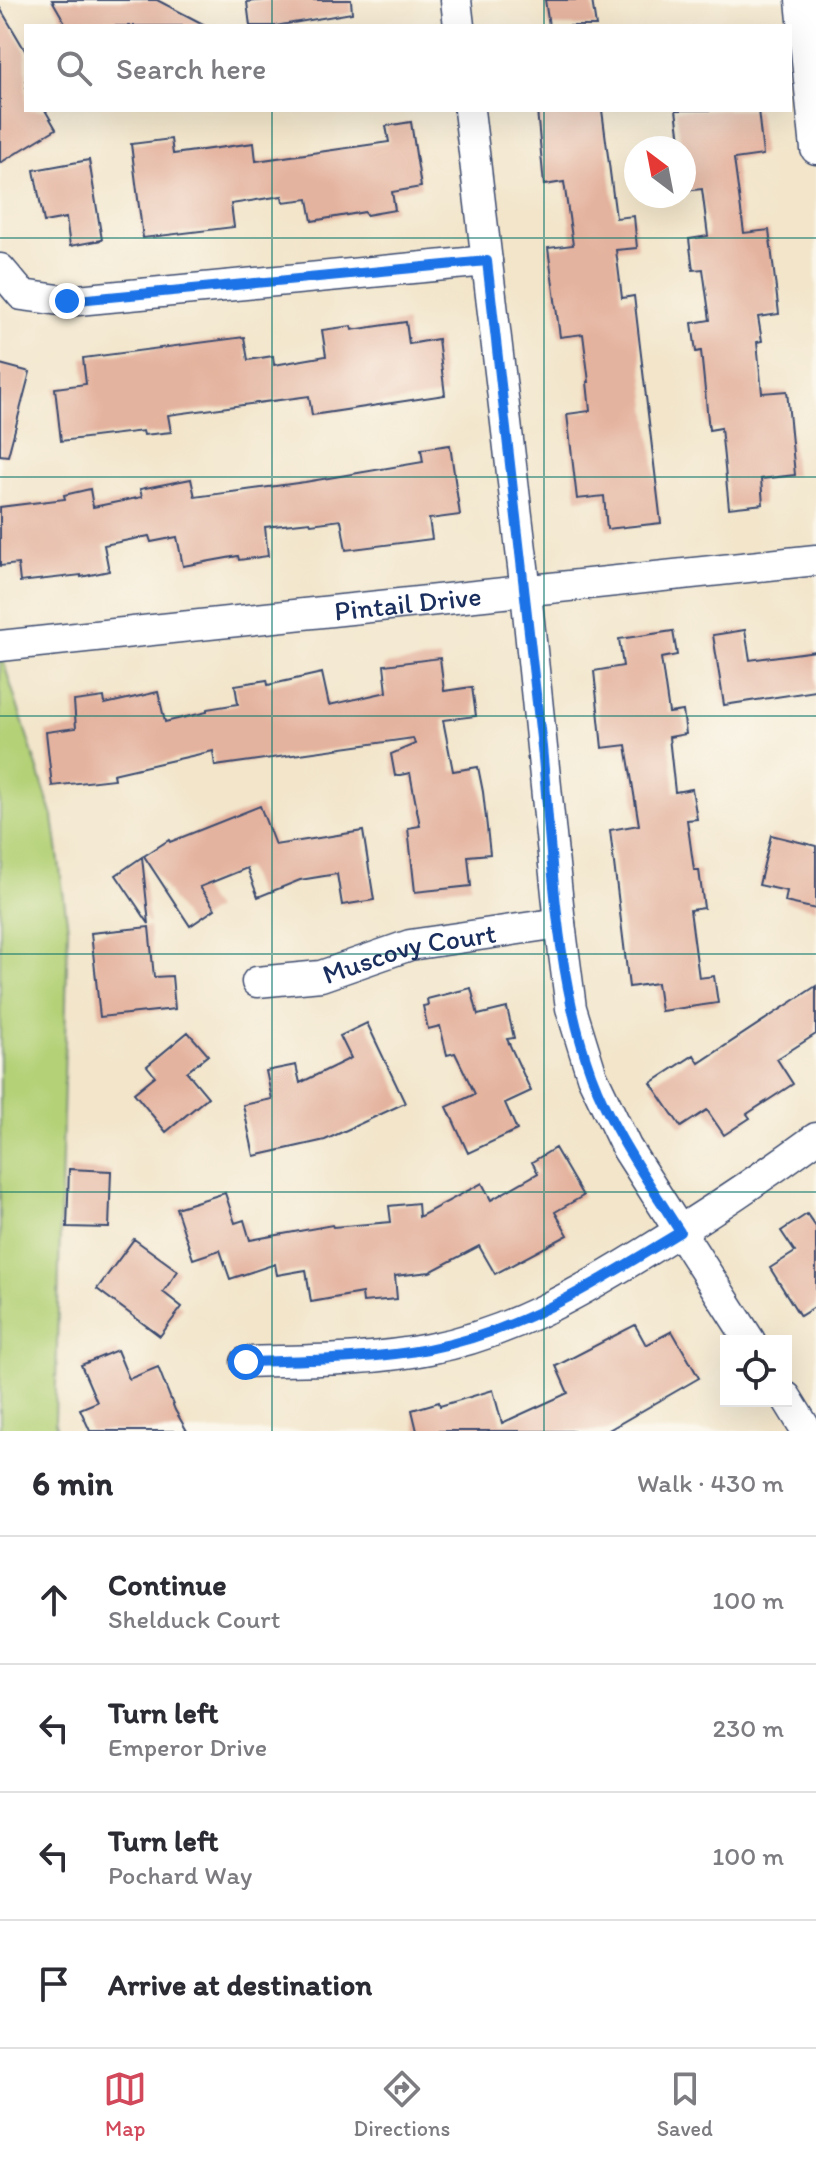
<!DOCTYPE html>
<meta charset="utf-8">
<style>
:root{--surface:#fff;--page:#f7f7f7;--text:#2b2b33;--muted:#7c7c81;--line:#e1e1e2;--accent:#d1495b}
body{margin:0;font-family:Itim,sans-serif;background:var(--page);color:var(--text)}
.controls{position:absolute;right:24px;bottom:24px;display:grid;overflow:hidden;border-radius:0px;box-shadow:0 8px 32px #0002}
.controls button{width:72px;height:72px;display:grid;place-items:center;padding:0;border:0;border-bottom:2px solid var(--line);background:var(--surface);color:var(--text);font:40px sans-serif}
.compass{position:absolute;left:624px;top:136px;width:72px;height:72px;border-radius:50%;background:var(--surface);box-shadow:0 8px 32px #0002;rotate:328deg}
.stop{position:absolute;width:24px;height:24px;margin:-18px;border:6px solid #1a73e8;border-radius:50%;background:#fff}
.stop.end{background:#1a73e8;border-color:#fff;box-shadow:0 2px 8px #0008}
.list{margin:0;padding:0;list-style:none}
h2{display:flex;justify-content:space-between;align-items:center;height:104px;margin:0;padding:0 32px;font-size:34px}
h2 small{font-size:26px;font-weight:400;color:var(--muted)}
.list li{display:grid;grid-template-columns:52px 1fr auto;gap:24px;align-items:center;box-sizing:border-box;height:128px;padding:0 32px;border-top:2px solid var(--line)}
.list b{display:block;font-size:30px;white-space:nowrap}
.list p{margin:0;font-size:26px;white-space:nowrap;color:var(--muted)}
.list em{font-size:26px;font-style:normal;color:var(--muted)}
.icon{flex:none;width:44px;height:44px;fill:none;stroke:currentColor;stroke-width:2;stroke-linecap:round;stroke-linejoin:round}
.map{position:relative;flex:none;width:816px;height:1431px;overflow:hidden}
.search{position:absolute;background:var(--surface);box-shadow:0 8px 32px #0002;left:24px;right:24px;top:24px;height:88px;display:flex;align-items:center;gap:20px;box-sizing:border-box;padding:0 28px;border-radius:0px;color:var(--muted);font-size:30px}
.sheet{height:616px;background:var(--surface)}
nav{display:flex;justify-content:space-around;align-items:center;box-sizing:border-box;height:112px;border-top:2px solid var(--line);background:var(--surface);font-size:22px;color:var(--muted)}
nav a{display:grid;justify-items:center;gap:4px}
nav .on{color:var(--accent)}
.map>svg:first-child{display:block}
.green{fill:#b4d177;stroke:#68806a;stroke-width:2}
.building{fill:#e4b39f}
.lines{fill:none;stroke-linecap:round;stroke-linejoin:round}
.minor-casing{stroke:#3b4a6e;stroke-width:33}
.minor{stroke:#fff;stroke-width:30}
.route{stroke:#1a73e8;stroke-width:10}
.grid{fill:none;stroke:#0f766e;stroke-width:2;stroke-opacity:0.55}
.labels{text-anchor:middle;stroke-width:6;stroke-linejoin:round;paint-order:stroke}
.street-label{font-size:28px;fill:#1b2f5e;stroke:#fbf7ec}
</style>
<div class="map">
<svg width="816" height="1431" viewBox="0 0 816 1431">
<rect width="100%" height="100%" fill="#fbf7ec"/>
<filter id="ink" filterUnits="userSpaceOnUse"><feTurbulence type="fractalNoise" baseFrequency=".0125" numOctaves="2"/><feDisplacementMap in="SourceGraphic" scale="16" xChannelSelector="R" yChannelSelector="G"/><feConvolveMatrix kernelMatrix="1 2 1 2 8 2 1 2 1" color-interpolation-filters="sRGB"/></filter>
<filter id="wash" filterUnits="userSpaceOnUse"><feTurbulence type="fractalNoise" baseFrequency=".006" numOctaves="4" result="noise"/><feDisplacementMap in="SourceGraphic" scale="32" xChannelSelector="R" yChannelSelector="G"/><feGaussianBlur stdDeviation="1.8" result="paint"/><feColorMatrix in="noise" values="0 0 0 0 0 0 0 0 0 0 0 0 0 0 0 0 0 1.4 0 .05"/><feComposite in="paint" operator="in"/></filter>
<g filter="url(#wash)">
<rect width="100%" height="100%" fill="#f2e5ca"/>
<path class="green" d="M 0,651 L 53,817 L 68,928 L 55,1422 L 57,1431 L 0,1431 Z"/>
<g id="blocks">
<path class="building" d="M 52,0 L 157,0 L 207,26 L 67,26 Z
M 265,0 L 351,0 L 352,13 L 275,26 L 250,26 L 247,2 Z
M 545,0 L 592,0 L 596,26 L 549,26 Z
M 0,8 L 26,52 L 26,110 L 45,110 L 56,129 L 0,163 Z
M 537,110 L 602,110 L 616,218 L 634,216 L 637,248 L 616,250 L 622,298 L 634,296 L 661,523 L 607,529 L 604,496 L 577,499 L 567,414 L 590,411 L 587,382 L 589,382 L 583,334 L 560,337 L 548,248 L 573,245 L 564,182 L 544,185 Z
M 676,110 L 758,110 L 763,155 L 734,159 L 744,233 L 769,230 L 779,314 L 758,317 L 762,341 L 757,342 L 762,393 L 787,391 L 795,475 L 761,479 L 763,504 L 729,508 L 721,428 L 709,430 L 701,351 L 696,352 L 692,323 L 710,320 L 703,269 L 693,270 L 689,239 L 708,236 L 702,189 L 684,191 L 684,148 L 681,148 Z
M 411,122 L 421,187 L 392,192 L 395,210 L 366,215 L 365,212 L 312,221 L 308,199 L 283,202 L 282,196 L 231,204 L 234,227 L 143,238 L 131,144 L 171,139 L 173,154 L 254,143 L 256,161 L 389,142 L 386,126 Z
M 89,160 L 102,240 L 70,246 L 66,218 L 44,222 L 34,170 Z
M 406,322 L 409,344 L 438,339 L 445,395 L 312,415 L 309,396 L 168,415 L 171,432 L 144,435 L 143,431 L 61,441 L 55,388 L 86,384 L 83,358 L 244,337 L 248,360 L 273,356 L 274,365 L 326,356 L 322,330 L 351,326 L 352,330 Z
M 0,364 L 30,372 L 8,456 L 0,455 Z
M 450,445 L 460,515 L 429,519 L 432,539 L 346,550 L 341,520 L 311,524 L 310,522 L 265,527 L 268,556 L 239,560 L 238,556 L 183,566 L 177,537 L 151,542 L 149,536 L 104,545 L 109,571 L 81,577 L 81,575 L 20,582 L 18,564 L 0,566 L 0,507 L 65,499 L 64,495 L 90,489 L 93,507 L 142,497 L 140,489 L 191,479 L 195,497 L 305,482 L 423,462 L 421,449 Z
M 745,630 L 750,660 L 816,651 L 816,691 L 724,705 L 713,635 Z
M 673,631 L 677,655 L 661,658 L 669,713 L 683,711 L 686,734 L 669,737 L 675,792 L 692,789 L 697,819 L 687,820 L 694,870 L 699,870 L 704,908 L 690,910 L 699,978 L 714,976 L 718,1003 L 661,1011 L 657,983 L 629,987 L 610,830 L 639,825 L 626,745 L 602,748 L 594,671 L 623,666 L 619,639 Z
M 440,658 L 444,691 L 472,687 L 476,716 L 443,720 L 453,771 L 478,767 L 483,792 L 490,854 L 468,856 L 471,886 L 415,892 L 408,828 L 420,826 L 410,773 L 395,776 L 391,754 L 415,744 L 413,738 L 215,766 L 213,751 L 113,774 L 114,779 L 52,786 L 46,732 L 76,728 L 74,701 L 104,697 L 105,704 L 158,692 L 165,722 L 207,712 L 207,709 L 238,704 L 235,685 L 267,680 L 268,685 L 322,673 L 329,705 L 387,692 L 384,665 Z
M 260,806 L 275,845 L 363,831 L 374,900 L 342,905 L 337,874 L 300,880 L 258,897 L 247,868 L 200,887 L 215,909 L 190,926 L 144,856 L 169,840 L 170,842 Z
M 771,835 L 816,846 L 816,909 L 785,902 L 787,891 L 759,885 Z
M 142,857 L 149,924 L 116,875 Z
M 149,927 L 154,977 L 172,976 L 175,1009 L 100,1017 L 91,933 Z
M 816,986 L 816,1034 L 777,1059 L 793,1084 L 747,1114 L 750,1118 L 724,1135 L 707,1110 L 681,1127 L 651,1083 L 694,1055 L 699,1063 Z
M 471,988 L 478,1015 L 507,1008 L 514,1038 L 507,1039 L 531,1091 L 505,1103 L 517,1130 L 468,1153 L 447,1107 L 475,1094 L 455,1053 L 447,1055 L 440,1026 L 428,1029 L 423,1006 L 428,1005 L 427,999 Z
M 367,1023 L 405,1103 L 325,1140 L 254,1156 L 243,1105 L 272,1099 L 266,1071 L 296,1065 L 300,1083 L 351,1058 L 340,1036 Z
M 188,1032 L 208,1055 L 187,1072 L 208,1097 L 166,1132 L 134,1093 L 155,1076 L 147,1066 Z
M 555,1148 L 583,1196 L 555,1212 L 568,1235 L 495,1274 L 479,1246 L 430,1272 L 395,1276 L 397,1299 L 363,1302 L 362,1293 L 311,1302 L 306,1270 L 277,1275 L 275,1264 L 230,1279 L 220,1250 L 193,1259 L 176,1208 L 225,1193 L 235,1223 L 244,1220 L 250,1240 L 332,1225 L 333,1227 L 391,1222 L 389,1206 L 418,1203 L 419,1217 L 482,1183 L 491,1200 L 538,1173 L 532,1162 Z
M 69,1169 L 111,1171 L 109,1228 L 67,1227 Z
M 807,1214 L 816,1227 L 816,1306 L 800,1316 L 770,1268 L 795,1252 L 781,1231 Z
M 134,1239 L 178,1271 L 163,1292 L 182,1307 L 160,1336 L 97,1289 Z
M 635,1325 L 646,1345 L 672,1331 L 699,1378 L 607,1431 L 417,1431 L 412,1410 L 439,1402 L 440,1406 L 493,1390 L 502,1423 L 568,1393 L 556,1366 Z
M 117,1350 L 129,1379 L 158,1367 L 175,1410 L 187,1431 L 90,1431 L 80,1409 L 97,1402 L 81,1365 Z"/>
</g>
</g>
<g filter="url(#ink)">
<use href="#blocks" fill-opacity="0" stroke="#3b4a6e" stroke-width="2"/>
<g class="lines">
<defs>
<g id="minor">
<path d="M 456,0 L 459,26"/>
<path d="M 801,0 L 816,149"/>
<path d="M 469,110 L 526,592 L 560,923 L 571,1008 L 592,1076 L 626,1147 L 750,1341"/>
<path d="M 0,269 L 22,295 L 67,301 L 487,261"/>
<path id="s1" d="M 0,646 L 816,560"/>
<path id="s2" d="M 257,982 L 321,976 L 410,945 L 560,923"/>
<path d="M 246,1362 C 307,1360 369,1361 429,1349 C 508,1334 576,1295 644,1253 C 703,1217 760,1179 816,1138"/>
<path d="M 786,1397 L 807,1431"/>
</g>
</defs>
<use href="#minor" class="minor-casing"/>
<use href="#minor" class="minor"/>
</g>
</g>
<g class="lines" filter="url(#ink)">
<path class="route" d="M 67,301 L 487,261 C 506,423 525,585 542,747 C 552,853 555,975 591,1074 C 612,1131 648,1181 680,1232 C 601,1280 521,1332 428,1349 C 369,1360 307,1360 246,1362"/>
</g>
<path class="grid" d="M 272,0 L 272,26M 544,0 L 544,26M 272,110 L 272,1431M 544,110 L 544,1431M 0,238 L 816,238M 0,477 L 816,477M 0,716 L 816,716M 0,954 L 816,954M 0,1192 L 816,1192"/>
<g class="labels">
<g class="street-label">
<text dy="10" stroke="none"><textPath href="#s1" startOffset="410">Pintail Drive</textPath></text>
<text dy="10" stroke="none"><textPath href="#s2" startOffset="156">Muscovy Court</textPath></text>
</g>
</g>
</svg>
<div class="controls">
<button><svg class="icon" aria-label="locate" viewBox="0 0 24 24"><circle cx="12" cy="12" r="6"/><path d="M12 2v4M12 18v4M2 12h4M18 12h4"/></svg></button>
</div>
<svg class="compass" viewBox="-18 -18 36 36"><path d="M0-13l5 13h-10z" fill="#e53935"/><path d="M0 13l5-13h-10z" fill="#7c7c81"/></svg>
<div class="stop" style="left:246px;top:1362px"></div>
<div class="stop end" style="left:67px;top:301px"></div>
<div class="search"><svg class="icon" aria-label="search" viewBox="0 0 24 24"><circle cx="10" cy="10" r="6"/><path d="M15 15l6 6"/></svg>Search here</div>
</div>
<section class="sheet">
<h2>6 min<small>Walk · 430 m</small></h2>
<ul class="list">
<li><svg class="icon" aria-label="ahead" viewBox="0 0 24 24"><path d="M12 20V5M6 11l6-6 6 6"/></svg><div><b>Continue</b><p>Shelduck Court</p></div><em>100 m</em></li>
<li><svg class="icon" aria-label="left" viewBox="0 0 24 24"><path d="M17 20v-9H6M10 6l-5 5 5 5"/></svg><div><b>Turn left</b><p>Emperor Drive</p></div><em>230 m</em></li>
<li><svg class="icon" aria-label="left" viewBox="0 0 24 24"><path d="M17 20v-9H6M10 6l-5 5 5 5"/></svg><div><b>Turn left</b><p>Pochard Way</p></div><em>100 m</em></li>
<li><svg class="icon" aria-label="arrive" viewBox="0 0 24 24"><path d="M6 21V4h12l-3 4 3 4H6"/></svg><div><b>Arrive at destination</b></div></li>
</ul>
</section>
<nav>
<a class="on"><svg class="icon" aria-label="map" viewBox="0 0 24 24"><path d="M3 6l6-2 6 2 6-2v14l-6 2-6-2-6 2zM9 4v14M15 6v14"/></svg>Map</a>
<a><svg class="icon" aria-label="directions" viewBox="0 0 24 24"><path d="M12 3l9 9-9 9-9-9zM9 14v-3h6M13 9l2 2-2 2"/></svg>Directions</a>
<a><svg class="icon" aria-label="saved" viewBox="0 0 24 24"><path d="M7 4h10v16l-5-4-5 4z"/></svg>Saved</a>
</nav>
